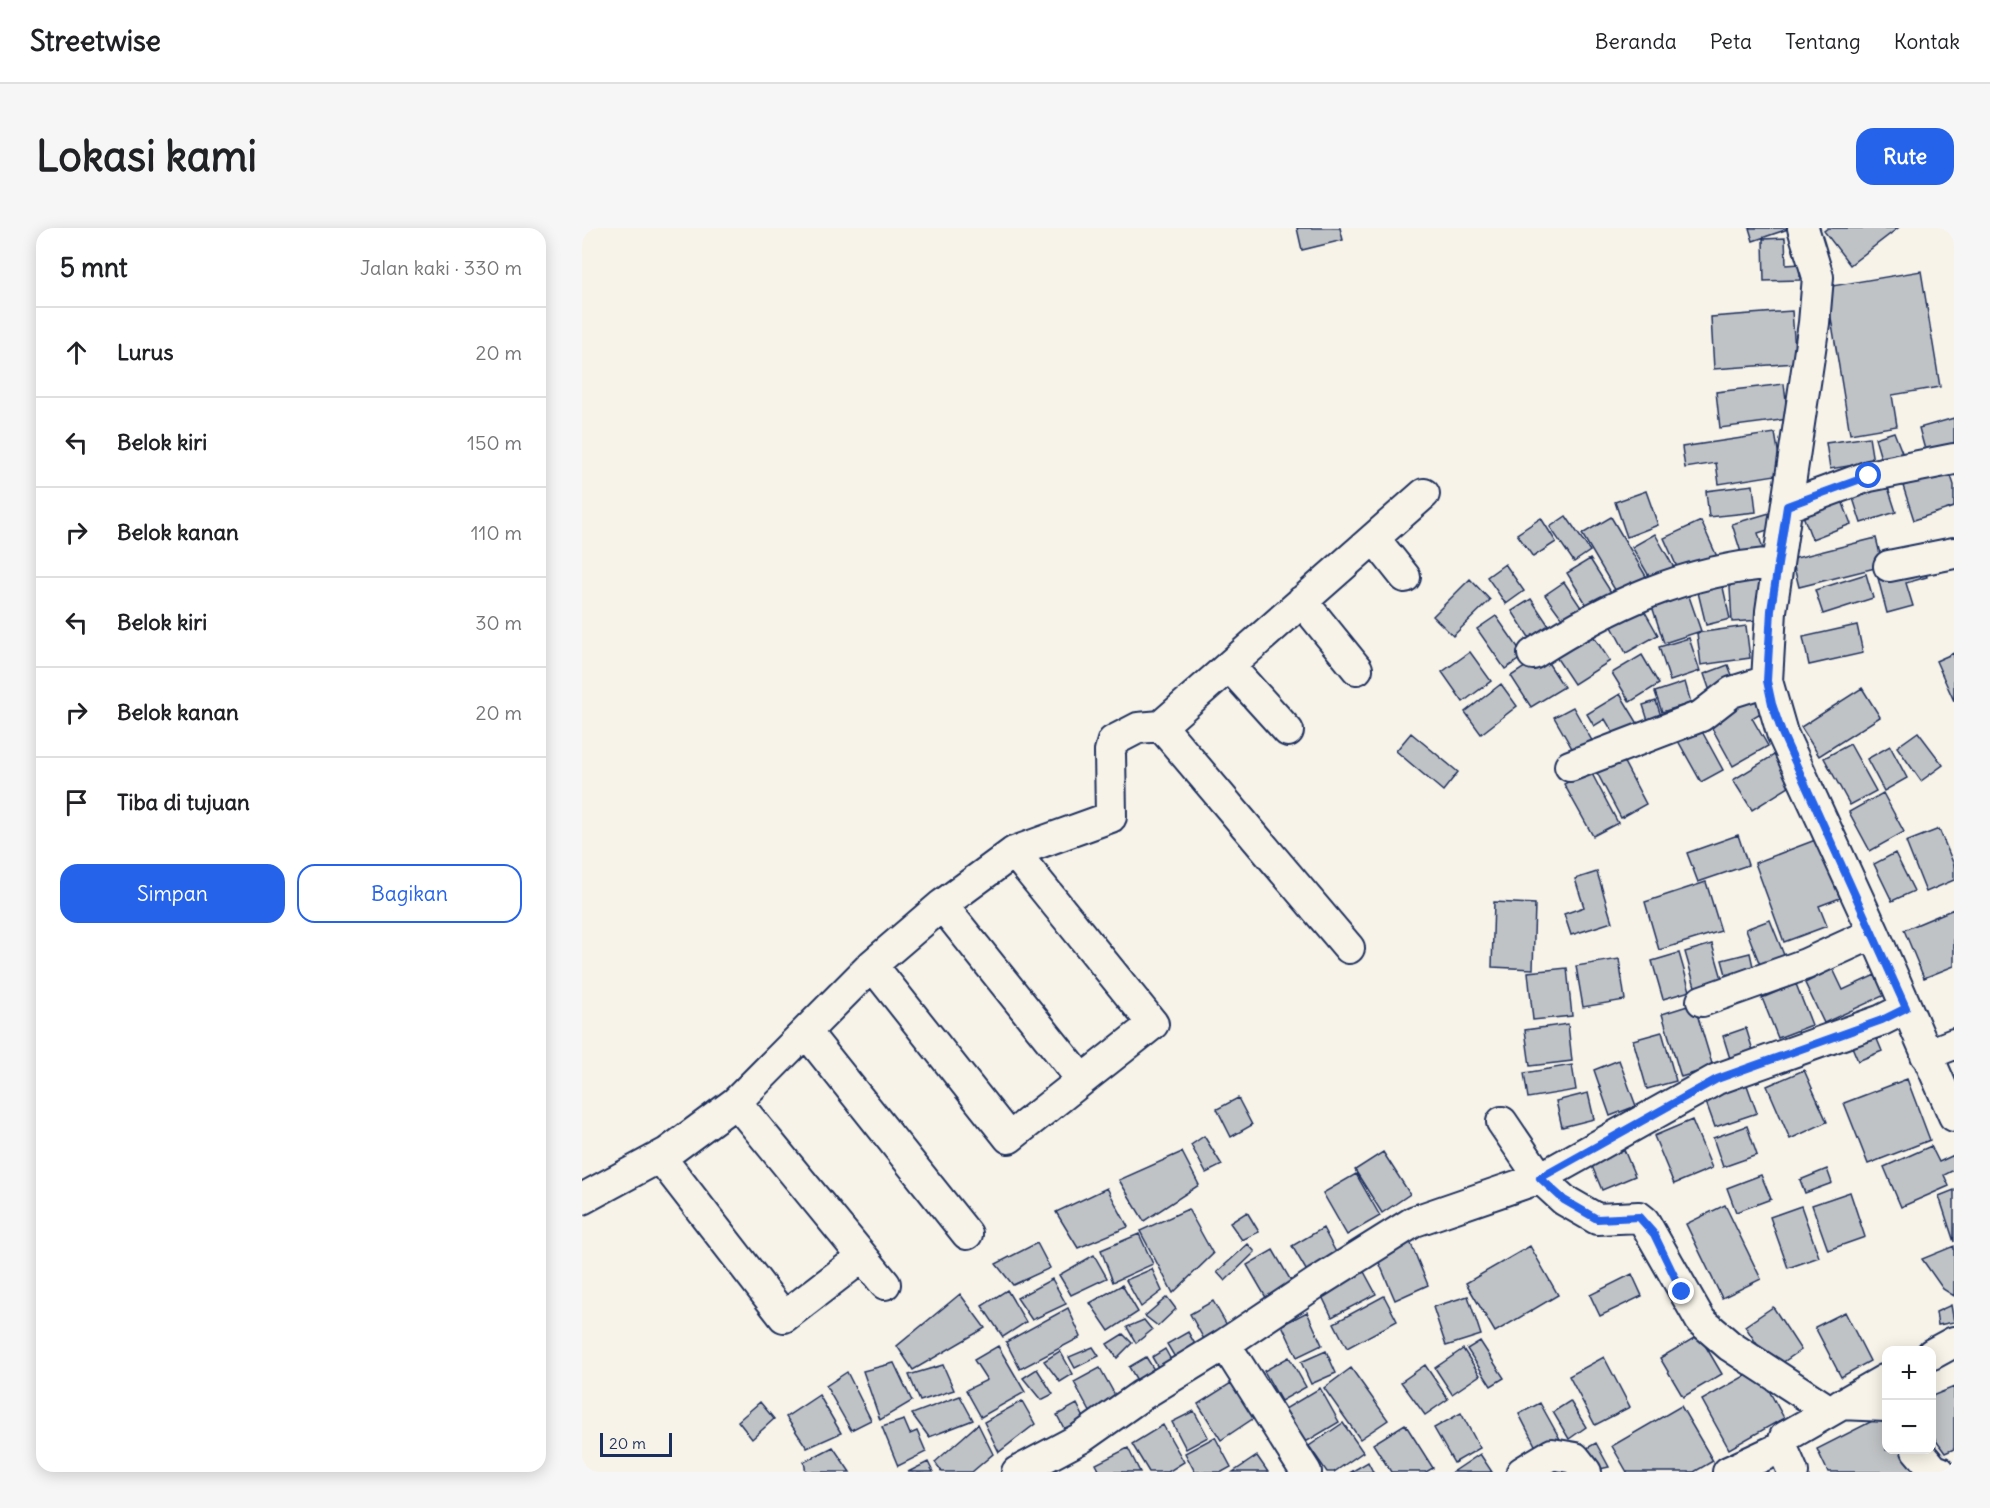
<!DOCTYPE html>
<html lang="id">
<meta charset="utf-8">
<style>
:root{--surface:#fff;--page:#f6f6f6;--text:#202124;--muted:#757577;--line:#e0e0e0;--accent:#2563eb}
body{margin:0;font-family:Delius,sans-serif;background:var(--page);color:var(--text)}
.controls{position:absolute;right:18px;bottom:18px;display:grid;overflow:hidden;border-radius:12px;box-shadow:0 3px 15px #0003}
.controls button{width:54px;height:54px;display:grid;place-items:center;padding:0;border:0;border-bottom:2px solid var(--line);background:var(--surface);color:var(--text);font:30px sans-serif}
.scale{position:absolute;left:18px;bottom:15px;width:72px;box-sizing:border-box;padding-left:6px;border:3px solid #1b2f5e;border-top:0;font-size:16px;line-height:21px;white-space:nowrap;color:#1b2f5e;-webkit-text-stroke:4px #f7f3e8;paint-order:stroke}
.stop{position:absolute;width:18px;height:18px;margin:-14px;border:4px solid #2563eb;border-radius:50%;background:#fff}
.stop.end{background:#2563eb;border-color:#fff;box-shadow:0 2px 6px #0008}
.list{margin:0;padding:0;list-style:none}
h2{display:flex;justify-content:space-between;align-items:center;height:78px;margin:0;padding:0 24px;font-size:26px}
h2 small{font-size:20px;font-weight:400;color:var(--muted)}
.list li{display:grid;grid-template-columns:39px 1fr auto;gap:18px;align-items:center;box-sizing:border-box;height:90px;padding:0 24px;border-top:2px solid var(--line)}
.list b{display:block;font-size:22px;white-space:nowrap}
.list em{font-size:20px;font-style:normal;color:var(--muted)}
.actions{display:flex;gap:12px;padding:18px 24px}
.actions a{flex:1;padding:14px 0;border:2px solid var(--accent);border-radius:18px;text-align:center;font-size:21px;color:var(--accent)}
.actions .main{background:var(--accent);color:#fff}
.icon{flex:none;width:33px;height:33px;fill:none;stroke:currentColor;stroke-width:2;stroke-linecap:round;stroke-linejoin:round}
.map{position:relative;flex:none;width:1372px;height:1244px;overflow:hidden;border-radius:18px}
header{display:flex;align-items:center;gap:36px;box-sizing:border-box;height:84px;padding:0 30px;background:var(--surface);border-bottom:2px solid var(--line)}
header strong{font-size:28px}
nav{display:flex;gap:33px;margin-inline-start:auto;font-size:21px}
.intro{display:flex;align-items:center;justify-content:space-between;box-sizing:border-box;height:144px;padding:0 36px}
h1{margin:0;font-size:42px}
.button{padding:15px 27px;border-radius:18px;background:var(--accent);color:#fff;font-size:21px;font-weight:700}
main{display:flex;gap:36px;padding:0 36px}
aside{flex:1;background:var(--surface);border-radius:18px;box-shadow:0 3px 15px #0003}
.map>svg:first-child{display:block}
.building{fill:#c0c3c5;stroke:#1b2f5e;stroke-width:1.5}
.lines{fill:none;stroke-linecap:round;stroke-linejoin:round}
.minor-casing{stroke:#1b2f5e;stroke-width:34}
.minor{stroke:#f7f3e8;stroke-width:30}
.route{stroke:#2563eb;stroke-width:8}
</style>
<header>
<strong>Streetwise</strong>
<nav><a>Beranda</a><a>Peta</a><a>Tentang</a><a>Kontak</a></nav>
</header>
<div class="intro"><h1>Lokasi kami</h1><a class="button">Rute</a></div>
<main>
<aside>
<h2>5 mnt<small>Jalan kaki · 330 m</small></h2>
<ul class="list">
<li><svg class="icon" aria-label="ahead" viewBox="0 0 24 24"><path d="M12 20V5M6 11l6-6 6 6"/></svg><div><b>Lurus</b></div><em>20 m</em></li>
<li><svg class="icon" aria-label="left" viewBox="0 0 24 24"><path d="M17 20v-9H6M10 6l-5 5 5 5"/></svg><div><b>Belok kiri</b></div><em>150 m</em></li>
<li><svg class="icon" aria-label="right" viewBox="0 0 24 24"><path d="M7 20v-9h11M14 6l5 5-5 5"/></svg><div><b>Belok kanan</b></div><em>110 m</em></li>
<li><svg class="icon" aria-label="left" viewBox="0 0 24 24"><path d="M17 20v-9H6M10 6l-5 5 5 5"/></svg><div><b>Belok kiri</b></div><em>30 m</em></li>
<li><svg class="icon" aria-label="right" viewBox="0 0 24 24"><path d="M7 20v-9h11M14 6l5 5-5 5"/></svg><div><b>Belok kanan</b></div><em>20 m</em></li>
<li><svg class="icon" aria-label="arrive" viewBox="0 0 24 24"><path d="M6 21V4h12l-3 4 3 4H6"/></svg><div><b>Tiba di tujuan</b></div></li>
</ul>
<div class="actions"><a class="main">Simpan</a><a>Bagikan</a></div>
</aside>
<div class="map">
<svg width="1372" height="1244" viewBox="0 0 1372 1244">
<rect width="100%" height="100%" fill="#f7f3e8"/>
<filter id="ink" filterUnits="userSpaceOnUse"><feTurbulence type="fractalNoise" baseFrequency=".0167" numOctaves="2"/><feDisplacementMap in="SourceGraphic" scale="12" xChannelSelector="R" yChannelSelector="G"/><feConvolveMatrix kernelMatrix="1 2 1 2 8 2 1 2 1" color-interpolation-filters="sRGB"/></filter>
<g filter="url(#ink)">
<path class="building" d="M 715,0 L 758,0 L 761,12 L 720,22 Z
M 1167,0 L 1209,0 L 1171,13 Z
M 1246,0 L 1316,0 L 1268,37 L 1242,3 Z
M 1203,10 L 1204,37 L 1218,36 L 1218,52 L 1182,53 L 1181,11 Z
M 1339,43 L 1358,159 L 1310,167 L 1315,198 L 1268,206 L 1244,59 Z
M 1210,83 L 1214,135 L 1132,141 L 1129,89 Z
M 1202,156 L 1206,191 L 1138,200 L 1134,164 Z
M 1372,190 L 1372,222 L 1345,229 L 1337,200 Z
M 1312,204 L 1321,227 L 1300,234 L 1293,210 Z
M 1193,205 L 1200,246 L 1137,256 L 1134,235 L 1103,240 L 1100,219 Z
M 1287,209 L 1291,234 L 1248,241 L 1244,215 Z
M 1367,242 L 1372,257 L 1372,279 L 1332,292 L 1321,258 Z
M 1303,250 L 1314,284 L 1279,295 L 1268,261 Z
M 1171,257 L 1174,284 L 1127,289 L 1124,263 Z
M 1064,263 L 1076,297 L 1045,309 L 1033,274 Z
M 1259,270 L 1269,296 L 1230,311 L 1220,285 Z
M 1191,284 L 1195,299 L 1176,305 L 1183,328 L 1162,334 L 1150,296 Z
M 984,288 L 1008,323 L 992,334 L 968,299 Z
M 1029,289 L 1068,355 L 1039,372 L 1000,306 Z
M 959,290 L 974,314 L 951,329 L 935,306 Z
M 1119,293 L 1136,331 L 1099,348 L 1082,310 Z
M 1073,306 L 1096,347 L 1074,360 L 1050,319 Z
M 1294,310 L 1301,338 L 1217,359 L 1210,331 Z
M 1008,331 L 1034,372 L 1011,387 L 985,345 Z
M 1341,333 L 1345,349 L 1324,355 L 1331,378 L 1305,385 L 1295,346 Z
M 923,336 L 942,363 L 924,376 L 905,349 Z
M 1176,340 L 1179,392 L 1150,394 L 1147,342 Z
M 1138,346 L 1148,391 L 1124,397 L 1113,352 Z
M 1284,346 L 1291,370 L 1241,386 L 1233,362 Z
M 888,351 L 908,372 L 871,408 L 851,388 Z
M 982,354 L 1000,381 L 982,393 L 963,367 Z
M 1103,357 L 1119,403 L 1082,415 L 1067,369 Z
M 949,371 L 971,404 L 952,417 L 930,383 Z
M 1058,375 L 1076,407 L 1044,425 L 1027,393 Z
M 914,388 L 942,428 L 923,441 L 895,401 Z
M 1275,397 L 1281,425 L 1227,437 L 1221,409 Z
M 1164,398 L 1168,430 L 1119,437 L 1115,405 Z
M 1006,400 L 1028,433 L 992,456 L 970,423 Z
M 1107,410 L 1118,443 L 1088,453 L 1077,419 Z
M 888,424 L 909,453 L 881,474 L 860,444 Z
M 1372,425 L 1372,473 L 1354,433 Z
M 961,427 L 982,459 L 949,479 L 929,448 Z
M 1060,427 L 1077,456 L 1048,474 L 1030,445 Z
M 1146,437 L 1154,457 L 1129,466 L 1122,446 Z
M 1103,454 L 1109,475 L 1080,484 L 1073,464 Z
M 919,456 L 935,478 L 899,506 L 883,484 Z
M 1280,460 L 1298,489 L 1237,528 L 1219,499 Z
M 1176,462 L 1187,480 L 1170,490 L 1186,518 L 1151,538 L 1125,491 Z
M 1038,466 L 1058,499 L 1036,513 L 1023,491 L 1012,498 L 1005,486 Z
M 1074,473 L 1082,497 L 1069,502 L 1061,477 Z
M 991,479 L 1013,518 L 995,529 L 972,489 Z
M 1117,498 L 1141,542 L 1119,554 L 1095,511 Z
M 1336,504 L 1361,537 L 1339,553 L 1315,519 Z
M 829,505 L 876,544 L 861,563 L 814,523 Z
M 1268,516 L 1294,563 L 1268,577 L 1242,530 Z
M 1308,518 L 1325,550 L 1302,563 L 1285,531 Z
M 1036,523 L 1064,576 L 1039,590 L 1011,537 Z
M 1197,524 L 1215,554 L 1170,582 L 1151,552 Z
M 1008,542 L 1036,595 L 1011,608 L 982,556 Z
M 1301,565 L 1322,604 L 1288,623 L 1267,584 Z
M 1357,601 L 1372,637 L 1372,652 L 1344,664 L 1324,614 Z
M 1156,607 L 1166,637 L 1116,654 L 1105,625 Z
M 1236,611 L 1258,670 L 1237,678 L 1245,698 L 1202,714 L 1173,635 Z
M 1313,625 L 1332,663 L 1310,673 L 1292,636 Z
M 1015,644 L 1030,694 L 989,707 L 982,686 L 1002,679 L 993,651 Z
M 1124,654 L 1139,703 L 1077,722 L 1063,674 Z
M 912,674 L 953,676 L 951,741 L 910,739 Z
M 1372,681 L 1372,738 L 1342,750 L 1322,702 Z
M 1188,692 L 1204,732 L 1180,742 L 1164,701 Z
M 1130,716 L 1141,754 L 1114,762 L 1103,724 Z
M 1097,725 L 1108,763 L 1081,771 L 1070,733 Z
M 1168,725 L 1172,743 L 1145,750 L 1140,732 Z
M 1037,731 L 1043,772 L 1001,779 L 994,738 Z
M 985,740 L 990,788 L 951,792 L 946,744 Z
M 1251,741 L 1261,762 L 1293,747 L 1303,767 L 1242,795 L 1223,755 Z
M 1214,756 L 1230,797 L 1196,810 L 1180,770 Z
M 1112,776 L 1131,839 L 1099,849 L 1080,786 Z
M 986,796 L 990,833 L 948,838 L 943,802 Z
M 1164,800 L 1173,829 L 1150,837 L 1141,808 Z
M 1080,804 L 1094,853 L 1065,861 L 1051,812 Z
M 1292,804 L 1300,823 L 1276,833 L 1268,814 Z
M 1037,832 L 1054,878 L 1028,888 L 1012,842 Z
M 990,837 L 994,862 L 946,870 L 942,845 Z
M 1222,842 L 1245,894 L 1208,911 L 1185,858 Z
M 1162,849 L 1175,885 L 1133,899 L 1120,863 Z
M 1325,851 L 1348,912 L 1286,936 L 1262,875 Z
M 1006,865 L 1012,891 L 980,899 L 974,873 Z
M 656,870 L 670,897 L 649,909 L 635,881 Z
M 1110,892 L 1130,940 L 1092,956 L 1072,908 Z
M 1165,898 L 1175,927 L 1141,939 L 1131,910 Z
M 622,908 L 640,937 L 624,945 L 609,917 Z
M 1040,917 L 1053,948 L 1020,962 L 1007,931 Z
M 1349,918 L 1357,934 L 1372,927 L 1372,942 L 1362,947 L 1367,958 L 1319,979 L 1302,939 Z
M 600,924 L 617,957 L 562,993 L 537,952 Z
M 801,924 L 828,966 L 800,985 L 773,942 Z
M 1245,941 L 1250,955 L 1223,965 L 1218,952 Z
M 774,946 L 798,988 L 765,1007 L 741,965 Z
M 1179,947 L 1189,971 L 1154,984 L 1145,960 Z
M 525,960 L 546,999 L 496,1020 L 474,984 Z
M 1372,962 L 1372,1014 L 1357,968 Z
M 1268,964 L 1283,1009 L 1246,1022 L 1230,977 Z
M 1143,977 L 1179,1051 L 1140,1070 L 1104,996 Z
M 1219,978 L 1237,1029 L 1206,1040 L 1188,989 Z
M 606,981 L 631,1026 L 591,1065 L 558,1003 Z
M 665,984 L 677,1004 L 660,1012 L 648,995 Z
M 741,1000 L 757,1030 L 727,1047 L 710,1018 Z
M 557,1006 L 571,1036 L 531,1054 L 519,1022 Z
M 827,1011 L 846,1057 L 813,1072 L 793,1025 Z
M 455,1015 L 468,1040 L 431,1057 L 414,1036 Z
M 666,1016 L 673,1024 L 643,1053 L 635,1044 Z
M 948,1018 L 976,1067 L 913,1104 L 884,1055 Z
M 1372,1018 L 1372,1068 L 1361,1061 L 1340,1031 Z
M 691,1022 L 719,1070 L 693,1085 L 665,1037 Z
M 512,1027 L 525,1050 L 489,1067 L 477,1047 Z
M 780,1040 L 794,1066 L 750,1089 L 737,1062 Z
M 570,1041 L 580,1063 L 559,1079 L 544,1052 Z
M 1050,1046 L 1060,1068 L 1018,1088 L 1008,1067 Z
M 470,1051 L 484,1076 L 450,1092 L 435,1070 Z
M 540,1057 L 556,1084 L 527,1103 L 508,1075 Z
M 425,1062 L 444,1094 L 421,1109 L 400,1078 Z
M 378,1066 L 403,1100 L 331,1142 L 315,1118 Z
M 802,1068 L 815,1093 L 765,1120 L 752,1095 Z
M 886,1068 L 899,1107 L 864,1118 L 851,1079 Z
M 585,1069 L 594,1081 L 576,1098 L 563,1088 Z
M 631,1073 L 646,1099 L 623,1113 L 608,1086 Z
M 1369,1077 L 1372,1094 L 1356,1097 L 1354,1084 Z
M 1191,1079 L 1219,1122 L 1191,1141 L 1163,1098 Z
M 486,1080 L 499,1109 L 438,1141 L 424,1114 Z
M 725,1084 L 740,1117 L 715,1129 L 700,1097 Z
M 1263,1084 L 1288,1133 L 1259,1149 L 1233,1099 Z
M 562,1092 L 570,1102 L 554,1115 L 545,1099 Z
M 606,1104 L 617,1123 L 597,1136 L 585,1116 Z
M 541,1106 L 550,1115 L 535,1130 L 525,1116 Z
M 1117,1107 L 1140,1146 L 1101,1169 L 1078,1130 Z
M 898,1113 L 922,1150 L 909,1158 L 885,1121 Z
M 416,1118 L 443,1164 L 399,1189 L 384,1162 L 405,1152 L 392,1132 Z
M 511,1119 L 517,1128 L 493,1140 L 487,1129 Z
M 583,1121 L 594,1141 L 581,1148 L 570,1129 Z
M 881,1121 L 898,1147 L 870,1166 L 853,1140 Z
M 478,1123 L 491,1146 L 478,1154 L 462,1133 Z
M 744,1123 L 754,1145 L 729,1156 L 719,1134 Z
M 564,1129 L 576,1148 L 559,1159 L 547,1139 Z
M 707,1129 L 724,1159 L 699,1173 L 682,1143 Z
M 1022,1129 L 1048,1179 L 1013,1197 L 987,1148 Z
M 312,1135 L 330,1173 L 298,1192 L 281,1143 Z
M 361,1137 L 372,1162 L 338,1173 L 327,1147 Z
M 843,1137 L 866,1171 L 843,1187 L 819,1154 Z
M 518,1140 L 538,1176 L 512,1191 L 492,1154 Z
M 769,1140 L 806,1192 L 778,1211 L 742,1160 Z
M 455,1141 L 471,1166 L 459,1172 L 441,1150 Z
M 1175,1141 L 1202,1190 L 1147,1221 L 1120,1172 Z
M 265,1144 L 289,1192 L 269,1202 L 244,1158 Z
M 649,1155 L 672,1190 L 639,1212 L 616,1176 Z
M 1372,1159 L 1372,1221 L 1363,1225 L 1350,1207 L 1350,1168 Z
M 738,1160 L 757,1194 L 722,1215 L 703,1181 Z
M 237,1167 L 259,1205 L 225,1220 L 204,1189 Z
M 378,1168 L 391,1192 L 347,1209 L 330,1186 Z
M 440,1173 L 453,1196 L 417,1224 L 402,1194 Z
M 988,1173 L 1004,1199 L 987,1211 L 971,1184 Z
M 178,1174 L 192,1191 L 170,1211 L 156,1193 Z
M 958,1175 L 978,1211 L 956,1223 L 937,1186 Z
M 495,1176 L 504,1194 L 484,1204 L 475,1187 Z
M 1099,1178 L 1131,1233 L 1112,1244 L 1045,1244 L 1030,1218 Z
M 612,1183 L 626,1209 L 604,1221 L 590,1194 Z
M 879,1185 L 898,1220 L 872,1235 L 852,1200 Z
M 1304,1186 L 1304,1222 L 1324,1222 L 1336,1244 L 1246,1244 L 1235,1221 Z
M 322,1192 L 328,1206 L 335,1203 L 344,1224 L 316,1238 L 300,1199 Z
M 761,1195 L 781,1224 L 752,1244 L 745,1244 L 727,1218 Z
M 396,1196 L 411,1226 L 390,1244 L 360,1244 L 353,1234 Z
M 823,1196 L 851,1240 L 844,1244 L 809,1244 L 791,1216 Z
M 581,1197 L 602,1234 L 586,1244 L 567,1244 L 550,1216 Z
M 633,1209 L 649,1239 L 640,1244 L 613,1244 L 603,1225 Z
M 1014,1215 L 1027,1239 L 1009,1243 L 998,1224 Z
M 251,1219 L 268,1244 L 224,1244 L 222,1234 Z
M 546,1220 L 558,1244 L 518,1244 L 514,1236 Z
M 898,1226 L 910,1244 L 871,1244 Z
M 675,1228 L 686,1244 L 651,1244 Z
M 346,1234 L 351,1244 L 326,1244 Z
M 786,1234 L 791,1244 L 769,1244 Z"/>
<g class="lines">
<defs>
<path id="minor" d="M 1221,0 L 1236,49 L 1232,95 L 1189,383 L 1185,453 L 1200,505 L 1292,705 L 1372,888
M 1205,278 L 1287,248 L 1372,231
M 792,310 L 823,349
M 1307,338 L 1372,325
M 720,373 L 775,441
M 951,426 C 1027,377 1104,341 1196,335
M 648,439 L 706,503
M 579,498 L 767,720
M 988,538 L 1119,488 L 1150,464 L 1185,453
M 360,677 L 500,852
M 290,737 L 427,910 L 571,796 L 432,624
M 1120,773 L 1224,736 L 1292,705
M 224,804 L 385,1006
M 1344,827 L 1372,816
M 154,874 L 303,1056
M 920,894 L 958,950 L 982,972 L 1015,991 L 1057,989 L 1062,993 L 1119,1093 L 1148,1118 L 1248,1183
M 78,929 L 202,1089 L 280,1029
M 0,971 L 85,925 L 154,874 L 290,737 L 360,677 L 432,624 L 529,589 L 528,523 L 531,513 L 556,500 L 579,498 L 842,266
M 643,1116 L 734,1055 L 833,993 L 958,950 L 1135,851 L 1300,792 L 1324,780
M 1350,1126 L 1372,1114
M 1259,1176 L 1304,1178
M 1335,1222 L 1352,1242 L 1358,1244
M 435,1244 L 499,1210 L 560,1167 L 643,1116 L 724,1244
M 940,1244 L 970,1226 L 993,1230 L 1004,1244
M 1146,1244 L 1200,1219
M 1211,1244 L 1200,1219 L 1203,1209 L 1304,1151"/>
</defs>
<use href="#minor" class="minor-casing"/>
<use href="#minor" class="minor"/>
</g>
</g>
<g class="lines" filter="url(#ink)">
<path class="route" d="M 1100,1064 L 1072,1006 L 1057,989 L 1015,991 L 982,972 L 958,950 L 1135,851 L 1300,792 L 1324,780 L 1200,505 L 1190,476 L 1185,453 L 1189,382 L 1205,278 L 1287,248"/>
</g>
</svg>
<div class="controls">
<button>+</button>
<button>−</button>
</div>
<div class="scale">20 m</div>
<div class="stop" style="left:1287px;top:248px"></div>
<div class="stop end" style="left:1100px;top:1064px"></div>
</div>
</main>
